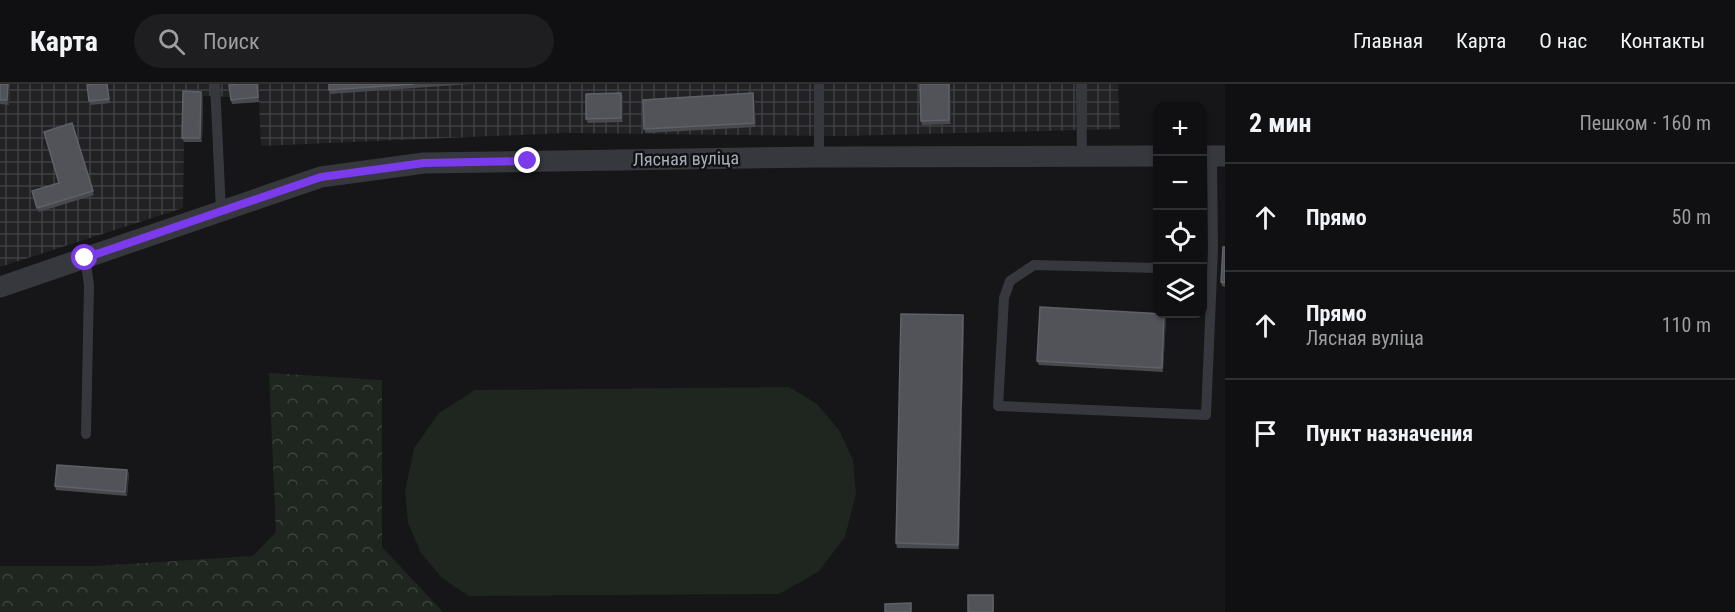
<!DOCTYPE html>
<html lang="ru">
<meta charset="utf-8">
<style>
:root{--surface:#101012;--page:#1e1e20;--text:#f1f3f6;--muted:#9c9d9f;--line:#303032}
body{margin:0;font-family:"Roboto Condensed",sans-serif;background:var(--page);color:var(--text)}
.controls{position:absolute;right:18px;top:18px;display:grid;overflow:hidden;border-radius:12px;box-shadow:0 2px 4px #0004}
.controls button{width:54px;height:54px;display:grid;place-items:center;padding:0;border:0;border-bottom:2px solid var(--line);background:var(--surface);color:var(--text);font:30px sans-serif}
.stop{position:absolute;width:18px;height:18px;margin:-14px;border:4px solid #7c3aed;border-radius:50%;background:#fff}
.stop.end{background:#7c3aed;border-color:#fff;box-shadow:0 2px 6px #0008}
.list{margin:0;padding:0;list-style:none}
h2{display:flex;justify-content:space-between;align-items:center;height:78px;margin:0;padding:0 24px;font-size:26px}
h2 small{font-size:20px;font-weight:400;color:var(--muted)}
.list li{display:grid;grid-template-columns:39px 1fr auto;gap:18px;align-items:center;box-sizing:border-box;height:108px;padding:0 24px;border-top:2px solid var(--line)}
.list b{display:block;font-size:22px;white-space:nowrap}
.list p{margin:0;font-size:20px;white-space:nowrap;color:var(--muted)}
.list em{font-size:20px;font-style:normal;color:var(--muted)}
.icon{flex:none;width:33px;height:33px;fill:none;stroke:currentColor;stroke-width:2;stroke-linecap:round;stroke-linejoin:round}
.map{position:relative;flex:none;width:1225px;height:528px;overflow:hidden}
header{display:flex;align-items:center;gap:36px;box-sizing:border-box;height:84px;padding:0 30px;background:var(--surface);border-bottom:2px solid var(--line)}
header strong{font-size:28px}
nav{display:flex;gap:33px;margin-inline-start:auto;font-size:21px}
.search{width:420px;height:54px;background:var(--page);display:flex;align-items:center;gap:15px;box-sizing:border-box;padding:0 21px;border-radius:33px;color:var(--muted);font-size:22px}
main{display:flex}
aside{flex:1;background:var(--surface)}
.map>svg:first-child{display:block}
.industrial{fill:url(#industrial-grid)}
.forest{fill:url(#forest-crowns)}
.pitch{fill:#1e261f}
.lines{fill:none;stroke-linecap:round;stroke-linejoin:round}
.service{stroke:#37383d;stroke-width:10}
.minor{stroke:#37383d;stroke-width:21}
.wall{fill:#47494d}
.shaded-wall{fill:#2f3033}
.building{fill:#525359;stroke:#5f6168;stroke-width:1.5}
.route{stroke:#7c3aed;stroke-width:8}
.labels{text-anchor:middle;stroke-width:5;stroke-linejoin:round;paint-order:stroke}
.street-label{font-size:18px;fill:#a8adb8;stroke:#111113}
</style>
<header>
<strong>Карта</strong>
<div class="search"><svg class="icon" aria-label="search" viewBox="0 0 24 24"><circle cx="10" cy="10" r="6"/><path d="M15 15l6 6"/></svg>Поиск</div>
<nav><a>Главная</a><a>Карта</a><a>О нас</a><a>Контакты</a></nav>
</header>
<main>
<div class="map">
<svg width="1225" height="528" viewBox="0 0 1225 528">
<defs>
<pattern id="industrial-grid" width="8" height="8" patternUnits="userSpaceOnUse" patternTransform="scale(1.5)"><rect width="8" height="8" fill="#222225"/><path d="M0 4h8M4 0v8" fill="none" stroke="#3f3f43"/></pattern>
<pattern id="forest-crowns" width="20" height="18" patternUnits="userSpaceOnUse" patternTransform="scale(1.5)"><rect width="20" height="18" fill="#1e261f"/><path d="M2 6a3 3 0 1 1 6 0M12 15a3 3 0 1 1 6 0" fill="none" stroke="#3c433d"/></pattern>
</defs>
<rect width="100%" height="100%" fill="#161618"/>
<path class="industrial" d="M 0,0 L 1118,0 L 1120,45 L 843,52 L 565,49 L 261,62 L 259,18 L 232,20 L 231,13 L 203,12 L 202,58 L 184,58 L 183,124 L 0,183 Z"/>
<path class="forest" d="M 269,289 L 382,296 L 382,463 L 443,528 L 0,528 L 0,482 L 97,482 L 253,472 L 276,448 Z"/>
<path class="pitch" d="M 789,303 L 817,320 L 839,346 L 853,376 L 856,410 L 845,453 L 818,488 L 779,510 L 469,512 L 442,494 L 421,469 L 408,439 L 405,407 L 414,364 L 439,329 L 475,306 Z"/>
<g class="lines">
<path class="service" d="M 215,0 L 221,127
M 819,0 L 819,73
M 1081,0 L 1082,72
M 85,174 L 89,201 L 86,350
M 1158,184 L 1034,181 L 1010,197 L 1004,214 L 998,322 L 1206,331 L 1213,166 L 1212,72"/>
<path class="minor" d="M 1202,72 L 1225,72
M 0,203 L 321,93 L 424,79 L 819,73 L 1158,72"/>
</g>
<path class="wall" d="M 0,0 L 10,0 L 9,21 L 0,20 Z
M 107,0 L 110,19 L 91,21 L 89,17 Z
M 238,0 L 257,0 L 259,18 L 232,20 L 231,16 Z
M 329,0 L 470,0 L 330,10 Z
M 920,0 L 950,0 L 951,40 L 922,41 L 921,37 Z
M 201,8 L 203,12 L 202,58 L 184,58 L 182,54 Z
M 621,9 L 623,13 L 623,38 L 588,39 L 586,35 Z
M 753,9 L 754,13 L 756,43 L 646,49 L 644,45 Z
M 72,39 L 94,111 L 39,128 L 32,107 L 59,99 Z
M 1225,163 L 1225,203 L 1222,202 L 1221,198 Z
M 963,231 L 964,235 L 959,465 L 897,464 L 896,459 Z
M 1166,233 L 1163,288 L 1039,281 L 1037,277 Z
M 127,386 L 129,390 L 127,412 L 56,406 L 55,402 Z"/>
<path class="shaded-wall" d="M 8,0 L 10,0 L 9,21 L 7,16 Z
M 949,0 L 950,0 L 951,40 L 949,36 Z
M 201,8 L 203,12 L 202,58 L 200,54 Z
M 621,9 L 623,13 L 623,38 L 621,34 Z
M 753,9 L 754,13 L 756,43 L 754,39 Z
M 1164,230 L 1166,233 L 1163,288 L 1162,284 Z
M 963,231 L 964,235 L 959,465 L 958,461 Z
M 127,386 L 129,390 L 127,412 L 125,408 Z
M 993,511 L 994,515 L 994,528 L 993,528 Z"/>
<path class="building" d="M 0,0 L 8,0 L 7,16 L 0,16 Z
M 95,0 L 107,0 L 109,15 L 89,17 L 87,1 Z
M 238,0 L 257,0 L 258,13 L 231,16 L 229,1 Z
M 329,0 L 414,0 L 329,6 Z
M 920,0 L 949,0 L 949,36 L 921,37 Z
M 183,7 L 201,8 L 200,54 L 182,54 Z
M 621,9 L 621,34 L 586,35 L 586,10 Z
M 753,9 L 754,39 L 644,45 L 643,16 Z
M 72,39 L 93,107 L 37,124 L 32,107 L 59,99 L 44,48 Z
M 1223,163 L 1225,163 L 1225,199 L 1221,198 Z
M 1040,223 L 1164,230 L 1162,284 L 1037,277 Z
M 901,230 L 963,231 L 958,461 L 896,459 Z
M 57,381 L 127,386 L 125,408 L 55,402 Z
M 968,511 L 993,511 L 993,528 L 968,528 Z
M 911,519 L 911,528 L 885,528 L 885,520 Z"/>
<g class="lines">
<path class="route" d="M 85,174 L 321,93 L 424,79 L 528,77"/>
</g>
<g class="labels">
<g class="street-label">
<text transform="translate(686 75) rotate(-1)" y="6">Лясная вуліца</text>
</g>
</g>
</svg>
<div class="controls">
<button>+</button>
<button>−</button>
<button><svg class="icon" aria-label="locate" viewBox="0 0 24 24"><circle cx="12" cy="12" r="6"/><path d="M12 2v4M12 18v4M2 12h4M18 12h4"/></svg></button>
<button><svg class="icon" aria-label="layers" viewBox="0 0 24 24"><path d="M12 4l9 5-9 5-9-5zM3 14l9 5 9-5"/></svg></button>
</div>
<div class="stop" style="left:85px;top:174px"></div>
<div class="stop end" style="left:528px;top:77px"></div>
</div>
<aside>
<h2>2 мин<small>Пешком · 160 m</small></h2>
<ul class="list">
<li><svg class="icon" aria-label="ahead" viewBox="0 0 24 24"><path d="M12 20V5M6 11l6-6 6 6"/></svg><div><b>Прямо</b></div><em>50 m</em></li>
<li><svg class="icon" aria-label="ahead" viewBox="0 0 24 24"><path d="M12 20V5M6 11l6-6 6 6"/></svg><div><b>Прямо</b><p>Лясная вуліца</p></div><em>110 m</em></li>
<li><svg class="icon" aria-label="arrive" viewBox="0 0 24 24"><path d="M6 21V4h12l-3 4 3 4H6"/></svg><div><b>Пункт назначения</b></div></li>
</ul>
</aside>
</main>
